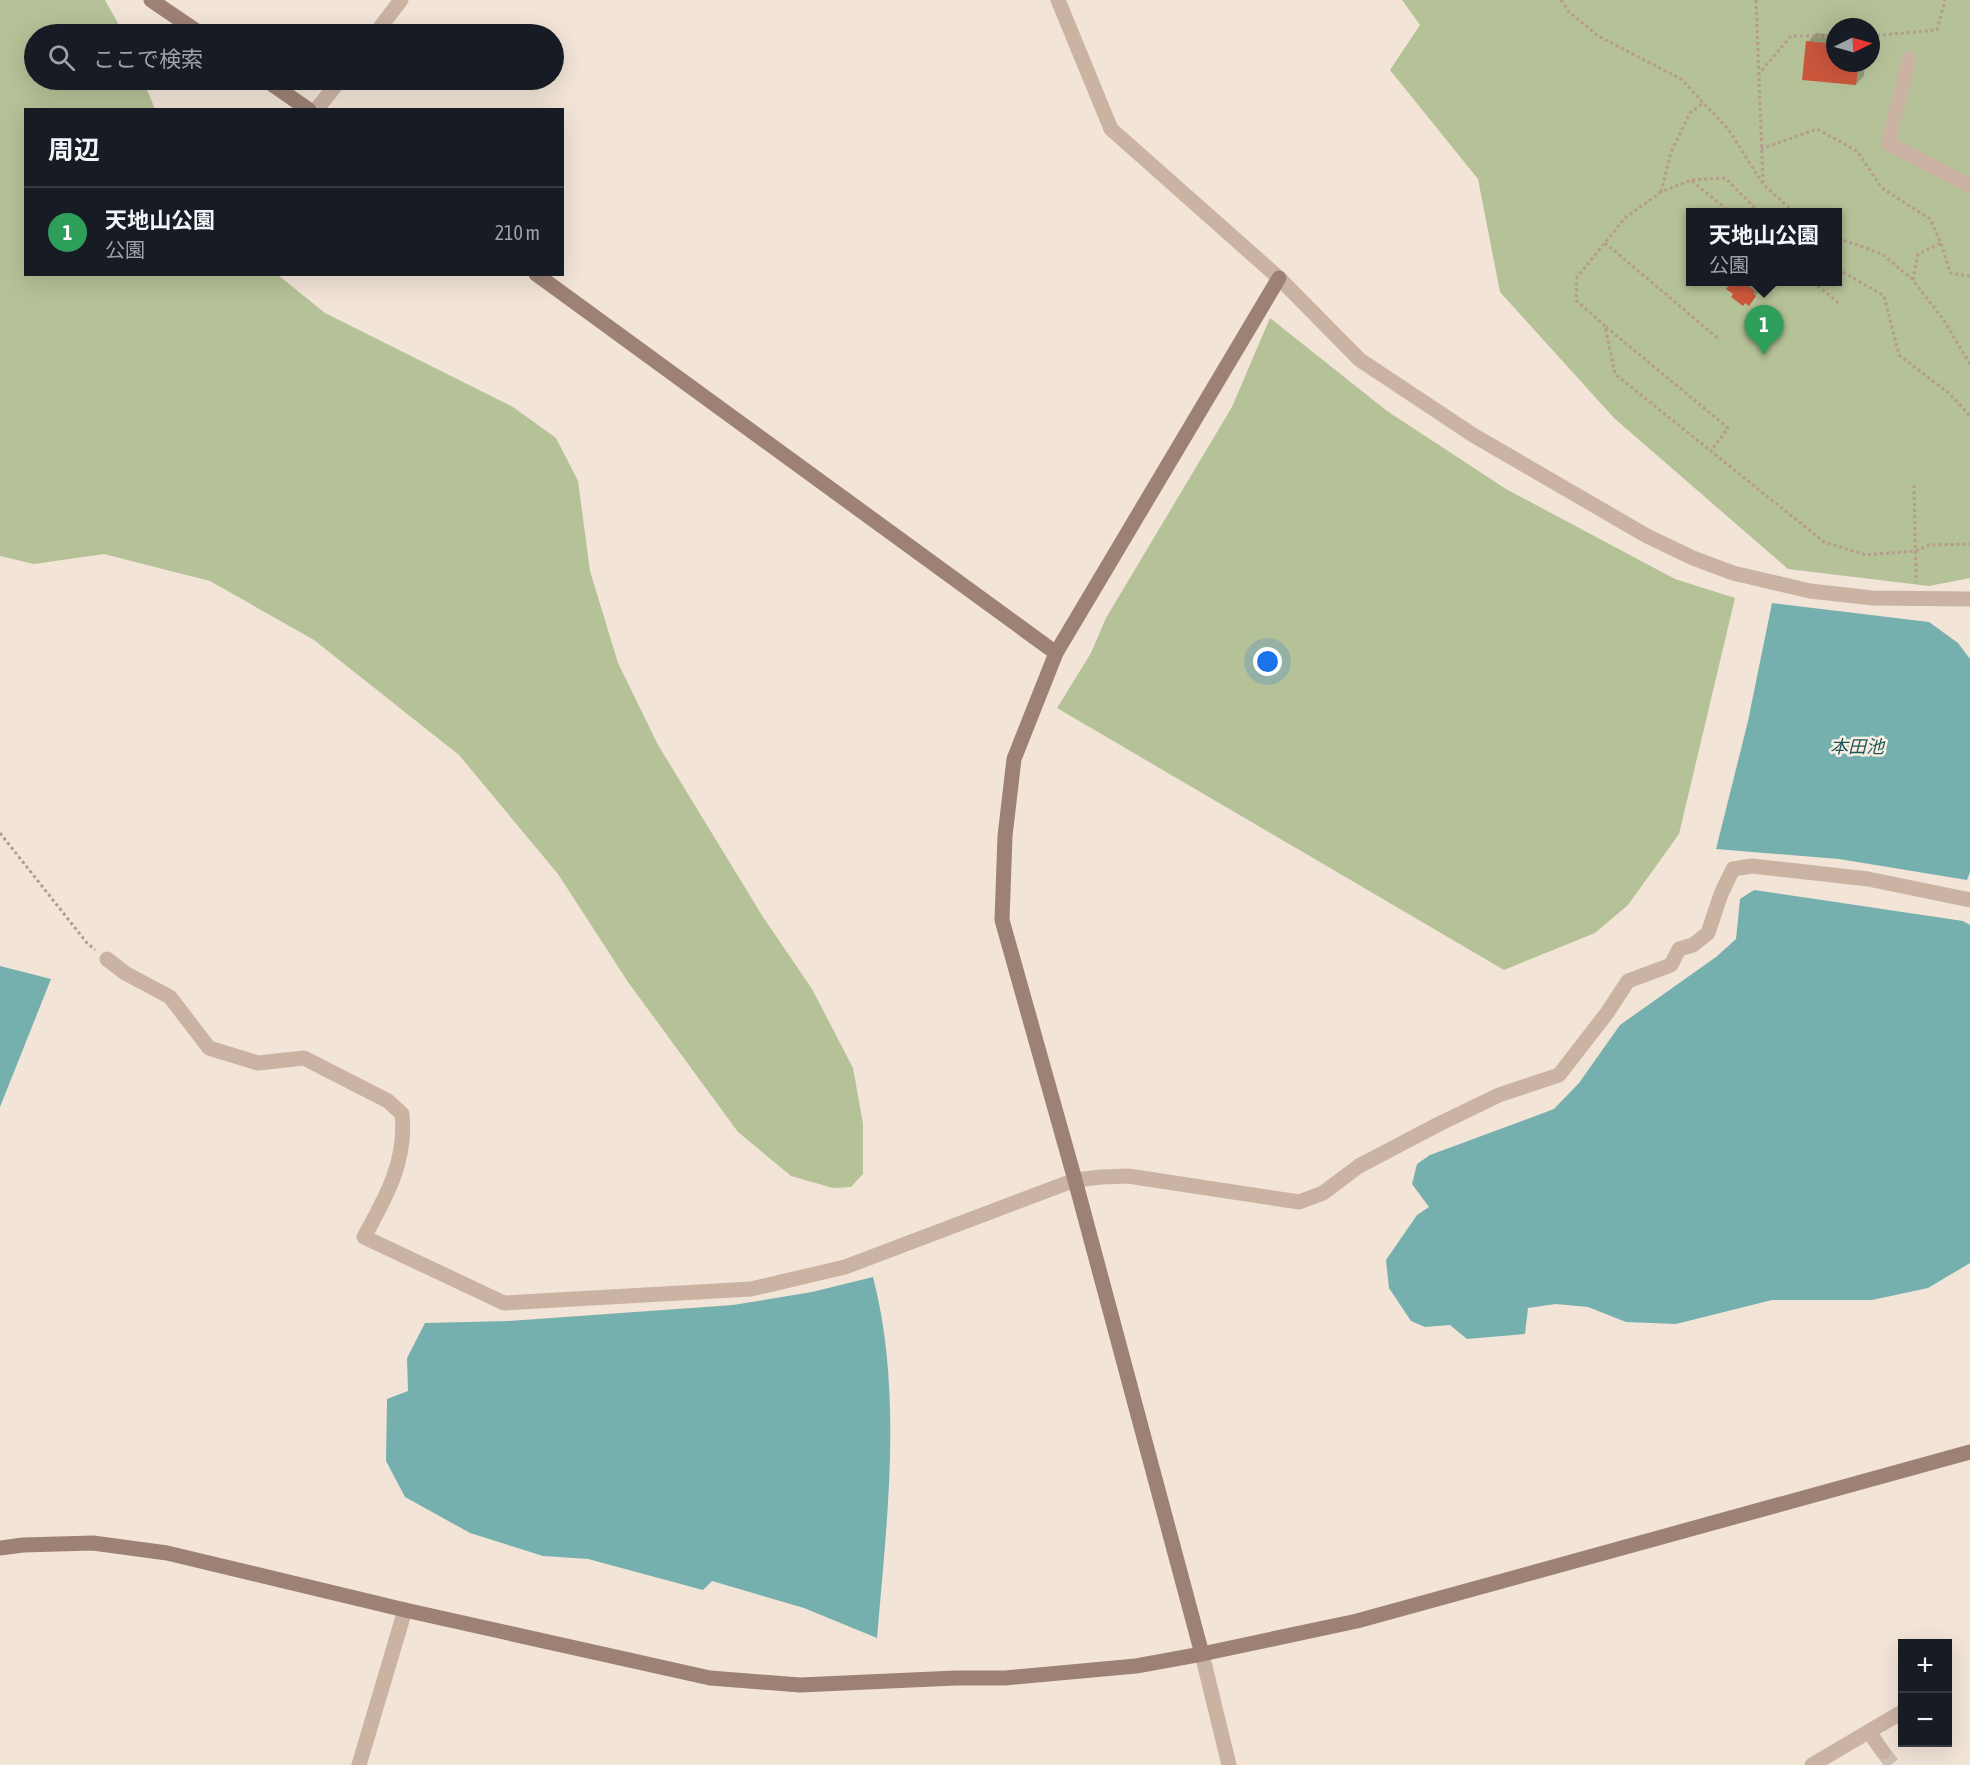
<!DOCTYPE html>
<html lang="ja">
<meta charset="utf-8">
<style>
:root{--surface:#171b24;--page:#20242c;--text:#f1f3f6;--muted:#9ea1a6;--line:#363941;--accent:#90acae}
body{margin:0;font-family:"Asap Condensed","Noto Sans JP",sans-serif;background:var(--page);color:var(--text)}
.controls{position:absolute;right:18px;bottom:18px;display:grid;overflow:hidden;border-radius:0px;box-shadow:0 6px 24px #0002}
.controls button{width:54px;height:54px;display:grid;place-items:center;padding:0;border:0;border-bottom:2px solid var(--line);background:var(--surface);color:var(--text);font:30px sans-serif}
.compass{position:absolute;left:1826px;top:18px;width:54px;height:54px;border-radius:50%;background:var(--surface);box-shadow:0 6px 24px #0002;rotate:85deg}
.you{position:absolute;left:1268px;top:662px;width:21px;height:21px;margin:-15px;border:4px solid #fff;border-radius:50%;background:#1a73e8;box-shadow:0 0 0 9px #1a73e833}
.badge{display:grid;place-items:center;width:39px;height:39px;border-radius:50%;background:var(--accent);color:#fff;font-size:20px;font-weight:700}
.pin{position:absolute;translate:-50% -50px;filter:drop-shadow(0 2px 3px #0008)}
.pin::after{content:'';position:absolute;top:32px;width:21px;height:18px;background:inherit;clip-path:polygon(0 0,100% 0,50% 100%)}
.popup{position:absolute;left:1686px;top:208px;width:156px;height:78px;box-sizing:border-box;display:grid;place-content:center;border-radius:0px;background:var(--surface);filter:drop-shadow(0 2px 4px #0005);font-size:20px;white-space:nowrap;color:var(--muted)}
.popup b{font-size:22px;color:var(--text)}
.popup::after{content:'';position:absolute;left:50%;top:100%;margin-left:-12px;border:12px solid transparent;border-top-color:var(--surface)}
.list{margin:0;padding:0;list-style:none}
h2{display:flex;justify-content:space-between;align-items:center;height:78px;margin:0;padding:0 24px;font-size:26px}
h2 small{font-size:20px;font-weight:400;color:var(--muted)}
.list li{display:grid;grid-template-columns:39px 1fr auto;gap:18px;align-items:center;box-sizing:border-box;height:90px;padding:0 24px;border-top:2px solid var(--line)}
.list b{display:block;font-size:22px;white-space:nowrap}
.list p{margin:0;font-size:20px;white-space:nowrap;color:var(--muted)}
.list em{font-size:20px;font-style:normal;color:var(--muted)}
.icon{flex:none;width:33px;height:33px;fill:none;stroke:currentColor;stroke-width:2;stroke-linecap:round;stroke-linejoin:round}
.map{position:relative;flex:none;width:1970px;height:1765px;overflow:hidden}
.search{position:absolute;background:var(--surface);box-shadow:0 6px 24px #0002;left:24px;top:24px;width:540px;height:66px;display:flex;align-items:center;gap:15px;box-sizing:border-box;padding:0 21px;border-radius:33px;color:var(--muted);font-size:22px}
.panel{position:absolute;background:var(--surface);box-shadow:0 6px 24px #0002;left:24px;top:108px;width:540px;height:168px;border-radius:0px}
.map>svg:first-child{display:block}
.green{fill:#b5c197;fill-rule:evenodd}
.water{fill:#75b0af}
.shadow{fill:#0003}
.building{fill:#ca573c}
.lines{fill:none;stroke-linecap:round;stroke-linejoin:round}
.street-tunnel{stroke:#ccbfb3;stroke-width:15;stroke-dasharray:15 8;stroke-linecap:butt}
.path{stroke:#b69c8d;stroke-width:3;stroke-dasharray:3 3;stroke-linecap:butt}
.street{stroke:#cab3a3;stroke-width:15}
.secondary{stroke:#9d8174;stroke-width:15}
.labels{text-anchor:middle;stroke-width:5;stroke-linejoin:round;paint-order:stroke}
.water-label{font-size:18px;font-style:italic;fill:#1a5657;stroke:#f9eee3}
</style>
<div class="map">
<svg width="1970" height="1765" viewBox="0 0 1970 1765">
<rect width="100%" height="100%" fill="#f2e4d7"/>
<path class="green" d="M 0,0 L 105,0 L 124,34 L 34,34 L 34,80 L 143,80 L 155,109 L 26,110 L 26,274 L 278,275 L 325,313 L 513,407 L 556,438 L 578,481 L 590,571 L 618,663 L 658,745 L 763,917 L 812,989 L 853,1068 L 863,1124 L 863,1174 L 851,1187 L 833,1188 L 791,1176 L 738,1132 L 628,982 L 558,874 L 459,755 L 314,640 L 210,581 L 104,554 L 34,564 L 0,556 Z
M 1402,0 L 1970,0 L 1970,578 L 1929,586 L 1788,569 L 1614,418 L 1500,292 L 1478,179 L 1390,70 L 1420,25 ZM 1835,27 L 1871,27 L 1871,63 L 1835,63 ZM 1690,212 L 1838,212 L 1838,282 L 1690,282 Z
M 1270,318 L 1387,411 L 1506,489 L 1675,579 L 1735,598 L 1679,834 L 1628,905 L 1595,933 L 1504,970 L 1057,708 L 1091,653 L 1106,618 L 1232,407 Z"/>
<path class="water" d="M 1772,603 L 1929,622 L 1958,643 L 1970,659 L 1970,872 L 1967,880 L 1839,859 L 1716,849 L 1748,721 Z
M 1754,890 L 1963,921 L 1970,925 L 1970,1263 L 1928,1288 L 1872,1300 L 1772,1300 L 1676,1324 L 1626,1322 L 1588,1307 L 1556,1304 L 1528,1308 L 1525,1334 L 1467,1339 L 1450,1325 L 1425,1327 L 1411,1321 L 1389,1288 L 1386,1260 L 1417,1215 L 1429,1207 L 1412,1184 L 1417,1164 L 1430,1155 L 1554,1109 L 1579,1083 L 1620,1025 L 1716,957 L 1736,939 L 1740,899 Z
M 0,966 L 51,979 L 0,1107 Z
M 873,1277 C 903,1393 887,1520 877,1638 L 804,1608 L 712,1581 L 703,1590 L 588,1559 L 543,1556 L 470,1533 L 405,1497 L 386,1461 L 387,1399 L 408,1391 L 407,1358 L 425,1323 L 509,1321 L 733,1305 L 812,1292 Z"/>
<path class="shadow" d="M 1816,33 L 1835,35 L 1835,63 L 1865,63 L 1864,76 L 1856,84 L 1808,42 Z
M 1733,282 L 1754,282 L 1759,285 L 1757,288 L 1760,290 L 1754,298 L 1735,294 L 1728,288 Z"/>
<path class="building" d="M 1806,41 L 1835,44 L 1835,63 L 1859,63 L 1856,85 L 1802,80 Z
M 1732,282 L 1739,285 L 1742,282 L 1755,291 L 1753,294 L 1756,296 L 1749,306 L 1745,303 L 1743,306 L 1731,297 L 1733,294 L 1726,289 Z"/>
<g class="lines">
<path class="street-tunnel" d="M 1883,1752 L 1893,1765"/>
<path class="path" d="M 1561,0 L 1569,12 L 1598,36 L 1681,79 L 1728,129 L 1763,184 L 1794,212
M 1756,0 L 1763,182
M 1871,36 L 1937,30 L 1945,0
M 1758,75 L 1791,36 L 1835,36
M 1761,149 L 1817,129 L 1857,151 L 1882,188 L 1930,219 L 1941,243 L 1950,273 L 1970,276
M 1692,181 L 1730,212
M 1661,192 L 1671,152 L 1690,113 L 1703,103
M 1759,212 L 1725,178 L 1691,180 L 1661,192 L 1625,218 L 1577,277 L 1576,300 L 1605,326 L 1615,374 L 1824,542 L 1866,555 L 1915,551 L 1929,545 L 1970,544
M 1838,238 L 1882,254 L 1913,280 L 1945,322 L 1970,364
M 1605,243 L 1720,340
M 1838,269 L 1884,296 L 1899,355 L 1950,394 L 1970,416
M 1913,280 L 1918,254 L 1941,243
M 1813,282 L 1840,304
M 1606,327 L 1728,428 L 1711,451
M 1914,485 L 1916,582
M 0,833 L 87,943 L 95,950"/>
<path class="street" d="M 1058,0 L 1111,129 L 1279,278 L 1360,360 L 1473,435 L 1647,536 L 1693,558 L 1733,573 L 1810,591 L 1873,598 L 1970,599
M 375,34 L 401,0
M 1909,59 L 1888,143 L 1970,186
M 316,110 L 340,80
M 107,959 L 125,973 L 170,997 L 209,1048 L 258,1063 L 304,1058 L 388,1101 L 402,1114 C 407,1161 386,1197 364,1237 L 504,1303 L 751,1289 L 845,1267 L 1075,1180 L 1102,1177 L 1128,1176 L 1299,1202 L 1323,1193 L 1359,1166 L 1439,1124 L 1499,1095 L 1559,1075 L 1607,1013 L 1628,981 L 1671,965 L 1679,949 L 1693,945 L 1708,933 L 1721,894 L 1733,869 L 1752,866 L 1868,879 L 1970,900
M 1202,1654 L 1229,1765
M 1869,1732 L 1883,1752
M 359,1765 L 405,1610
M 1812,1765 L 1902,1712"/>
<path class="secondary" d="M 151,0 L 201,34
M 266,80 L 309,110
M 536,274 L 1056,653
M 0,1548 L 23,1545 L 93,1543 L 167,1553 L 405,1610 L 710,1678 L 800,1685 L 956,1678 L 1005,1678 L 1136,1666 L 1202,1654 L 1357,1621 L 1970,1452
M 1202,1654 L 1075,1180 L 1002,920 L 1005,836 L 1014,759 L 1056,653 L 1279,278"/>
</g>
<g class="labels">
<g class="water-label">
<text x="1857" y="753">本田池</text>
</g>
</g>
</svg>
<div class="controls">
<button>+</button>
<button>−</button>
</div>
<svg class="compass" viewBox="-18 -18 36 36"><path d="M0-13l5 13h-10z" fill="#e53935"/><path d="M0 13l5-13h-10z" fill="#9ea1a6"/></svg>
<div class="you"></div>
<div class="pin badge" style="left:1764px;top:355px;background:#2e9e5b">1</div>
<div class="popup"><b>天地山公園</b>公園</div>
<div class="search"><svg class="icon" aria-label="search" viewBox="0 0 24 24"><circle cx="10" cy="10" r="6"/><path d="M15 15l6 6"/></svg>ここで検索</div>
<section class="panel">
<h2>周辺<small></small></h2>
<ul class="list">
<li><span class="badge" style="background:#2e9e5b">1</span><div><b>天地山公園</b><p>公園</p></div><em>210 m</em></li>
</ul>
</section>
</div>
